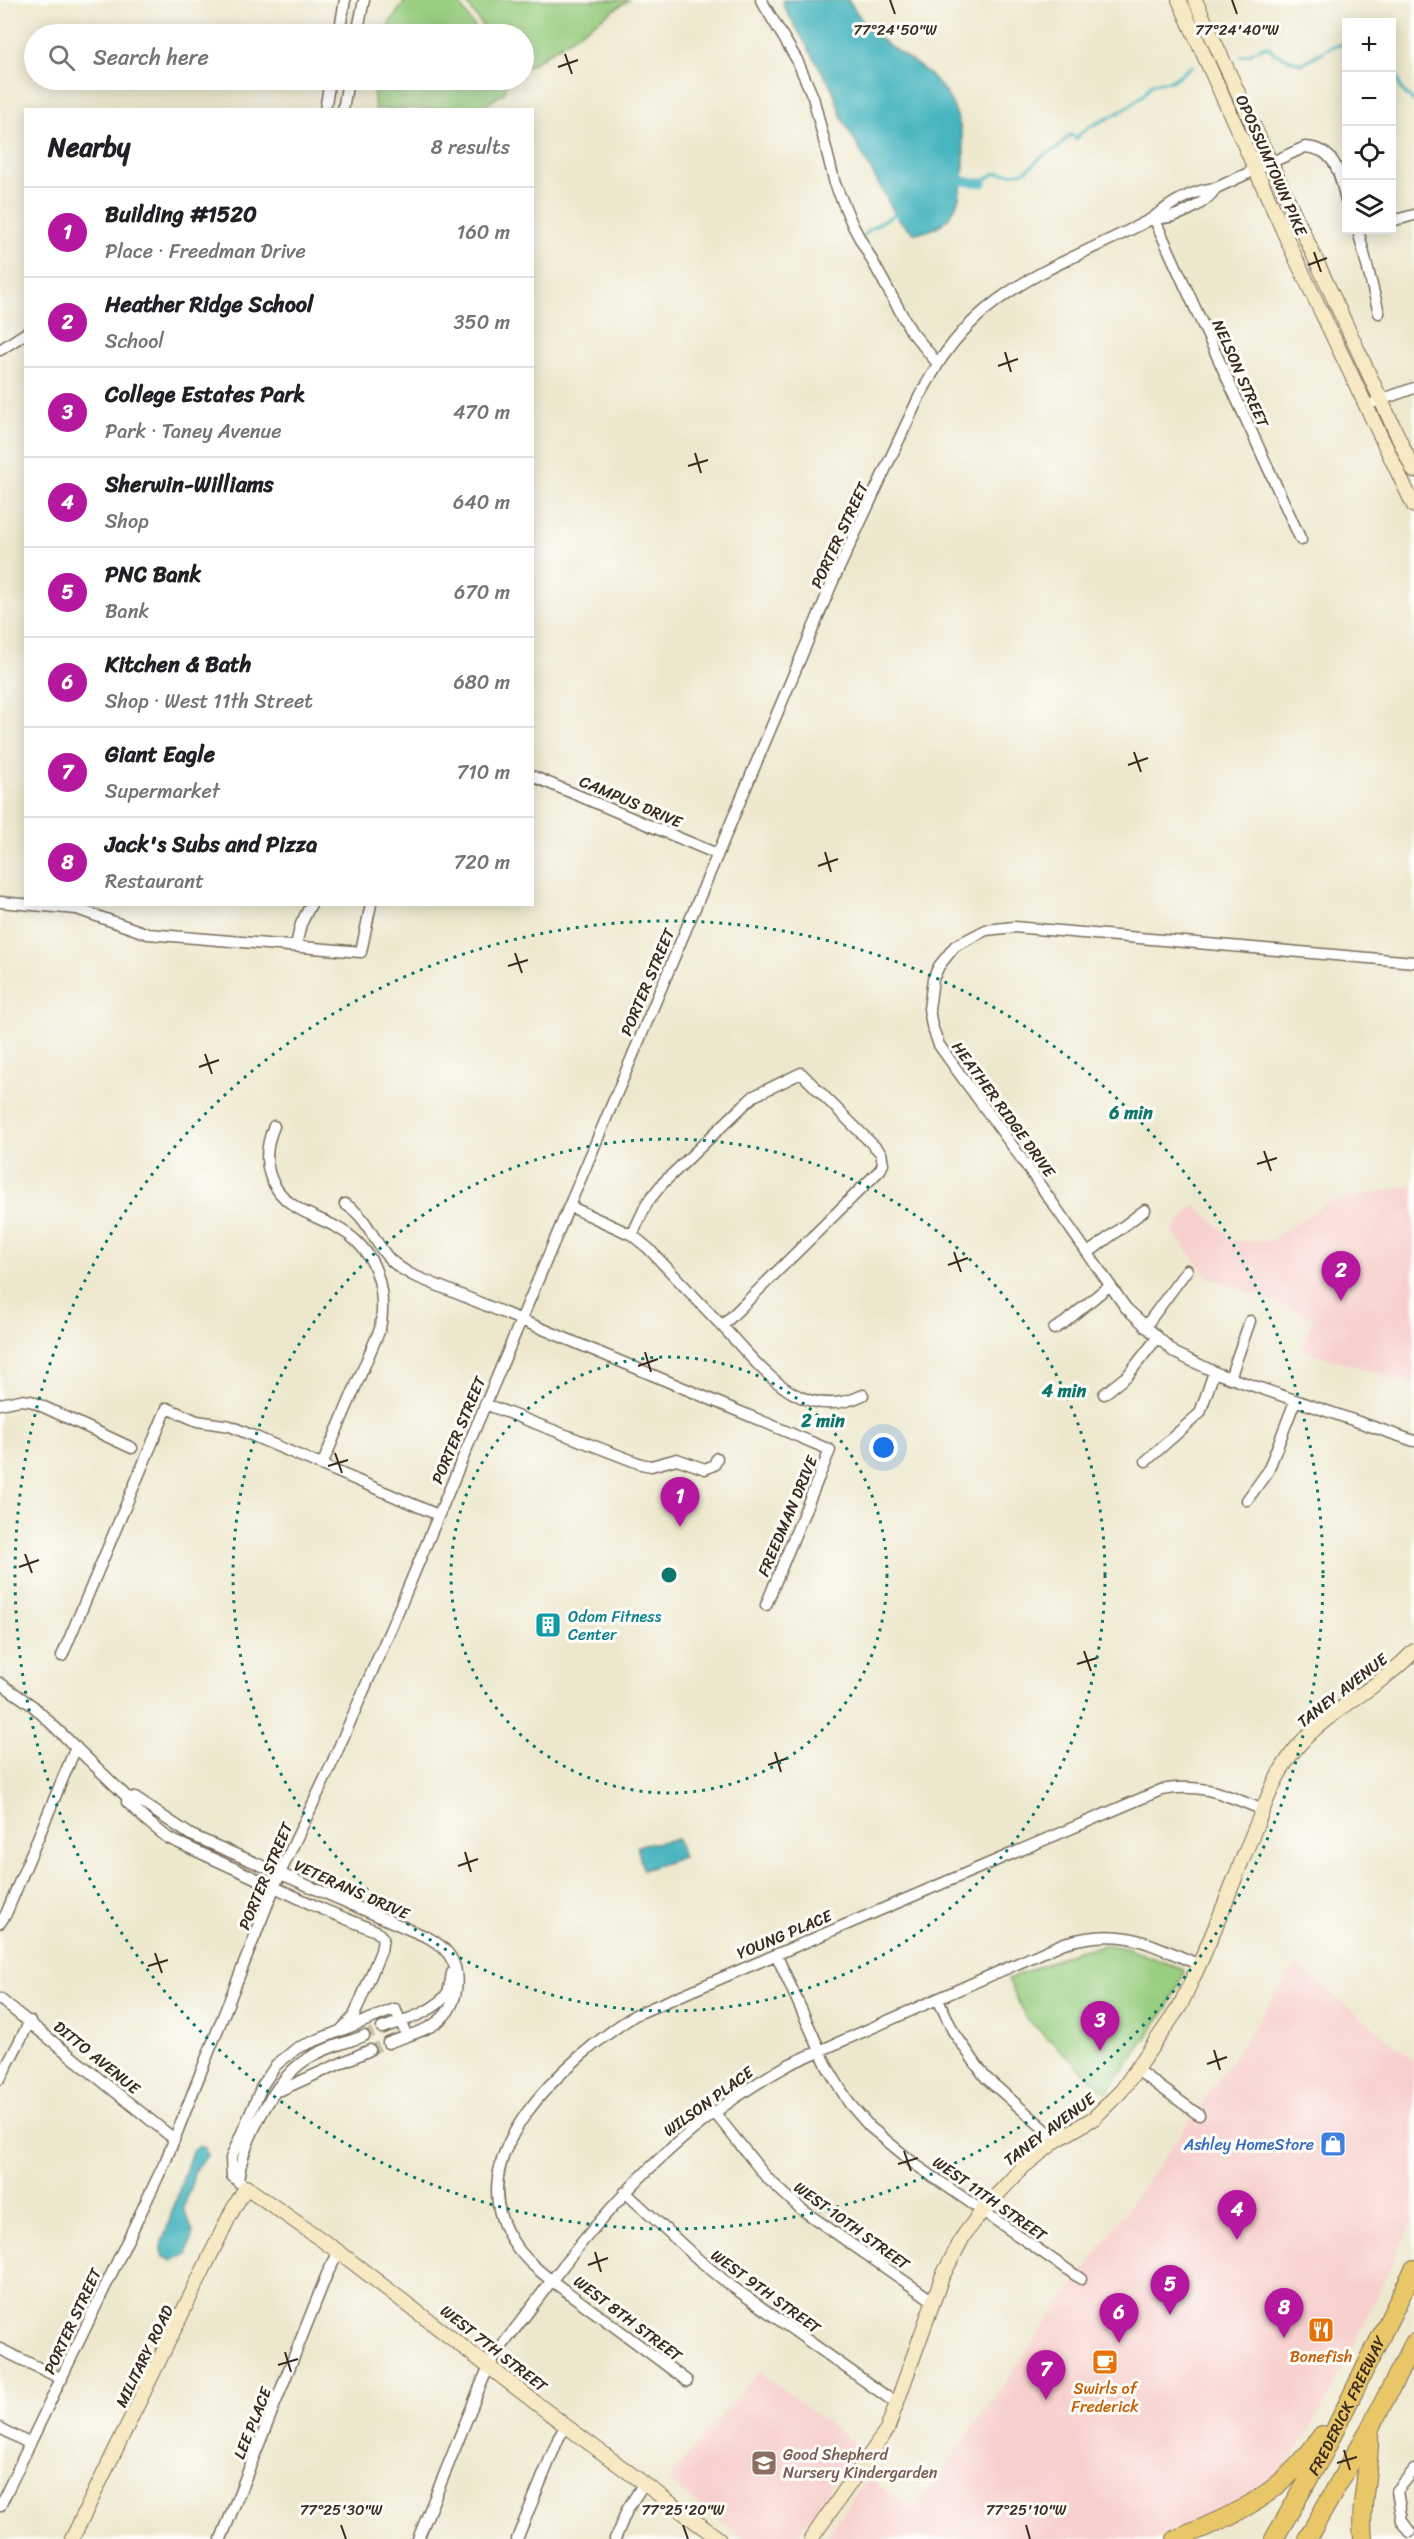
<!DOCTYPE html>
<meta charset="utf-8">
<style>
:root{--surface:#fff;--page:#f2f2f2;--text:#202124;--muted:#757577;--line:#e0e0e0;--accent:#b5179e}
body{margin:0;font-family:Sriracha,sans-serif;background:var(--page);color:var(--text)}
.controls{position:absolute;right:18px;top:18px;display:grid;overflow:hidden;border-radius:0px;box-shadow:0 3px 15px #0003}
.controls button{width:54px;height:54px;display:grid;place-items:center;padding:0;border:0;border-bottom:2px solid var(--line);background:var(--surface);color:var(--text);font:30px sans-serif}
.you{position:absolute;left:884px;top:1448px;width:21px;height:21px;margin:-15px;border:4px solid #fff;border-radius:50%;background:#1a73e8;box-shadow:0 0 0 9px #1a73e833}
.badge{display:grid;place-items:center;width:39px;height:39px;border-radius:50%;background:var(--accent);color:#fff;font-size:20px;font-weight:700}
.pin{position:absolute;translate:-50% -50px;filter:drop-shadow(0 2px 3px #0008)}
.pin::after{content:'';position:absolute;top:32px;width:21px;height:18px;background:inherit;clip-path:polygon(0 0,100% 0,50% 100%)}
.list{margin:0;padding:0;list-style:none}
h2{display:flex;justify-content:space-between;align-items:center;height:78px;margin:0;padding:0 24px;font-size:26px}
h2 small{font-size:20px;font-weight:400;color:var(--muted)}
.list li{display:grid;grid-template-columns:39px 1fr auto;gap:18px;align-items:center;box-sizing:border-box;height:90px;padding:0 24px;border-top:2px solid var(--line)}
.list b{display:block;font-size:22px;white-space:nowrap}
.list p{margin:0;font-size:20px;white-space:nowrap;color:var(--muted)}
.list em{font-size:20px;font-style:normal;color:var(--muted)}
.icon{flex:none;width:33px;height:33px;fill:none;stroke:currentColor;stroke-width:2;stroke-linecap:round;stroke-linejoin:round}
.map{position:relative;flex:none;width:1414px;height:2539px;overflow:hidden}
.search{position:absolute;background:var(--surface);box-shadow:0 3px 15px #0003;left:24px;top:24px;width:510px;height:66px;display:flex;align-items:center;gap:15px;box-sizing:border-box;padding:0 21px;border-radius:33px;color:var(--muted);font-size:22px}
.panel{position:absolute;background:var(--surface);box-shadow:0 3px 15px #0003;left:24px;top:108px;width:510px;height:798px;border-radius:0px}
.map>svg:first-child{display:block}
.built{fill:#f7d0ce}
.green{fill:#98ce80;stroke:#6a7c4f;stroke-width:1.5}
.water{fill:#46b5bf;stroke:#40706e;stroke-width:1.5}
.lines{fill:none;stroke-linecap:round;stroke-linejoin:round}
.stream{stroke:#46b5bf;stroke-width:3}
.canal{stroke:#46b5bf;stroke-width:9}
.street-tunnel{stroke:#c9c2aa;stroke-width:10;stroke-dasharray:10 5;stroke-linecap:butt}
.street-casing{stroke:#796c5b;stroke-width:13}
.secondary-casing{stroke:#796c5b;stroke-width:16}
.highway-casing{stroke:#796c5b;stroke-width:20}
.street{stroke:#fff;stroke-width:10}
.secondary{stroke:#f6e9c3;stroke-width:14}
.highway{stroke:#e9c769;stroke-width:18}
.ticks{fill:none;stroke:#3b2a1e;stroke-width:2}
.ring{fill:none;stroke:#0f766e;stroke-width:3;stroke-dasharray:3 6}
.labels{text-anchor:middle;stroke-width:6;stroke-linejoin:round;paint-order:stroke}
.street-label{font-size:16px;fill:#3b2a1e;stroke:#fdfcf7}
.culture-label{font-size:16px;fill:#0d838f;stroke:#fdfcf7;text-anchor:start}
.shop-label{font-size:16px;fill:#366cbe;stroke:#fdfcf7;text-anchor:end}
.food-label{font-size:16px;fill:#c56008;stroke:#fdfcf7}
.education-label{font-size:16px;fill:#785e54;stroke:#fdfcf7;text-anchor:start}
.ticks-label{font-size:15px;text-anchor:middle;fill:#3b2a1e;stroke:#fdfcf7;stroke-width:6;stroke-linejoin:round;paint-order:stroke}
.centre{fill:#0f766e;stroke:#fdfcf7;stroke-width:3}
.ring-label{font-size:18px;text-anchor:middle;font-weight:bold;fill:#0f766e;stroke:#fdfcf7;stroke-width:6;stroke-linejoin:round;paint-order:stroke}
</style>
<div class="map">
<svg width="1414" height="2539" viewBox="0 0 1414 2539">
<rect width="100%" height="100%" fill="#fdfcf7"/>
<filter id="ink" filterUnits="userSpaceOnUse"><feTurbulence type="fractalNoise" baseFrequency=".0167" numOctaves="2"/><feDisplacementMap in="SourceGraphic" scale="12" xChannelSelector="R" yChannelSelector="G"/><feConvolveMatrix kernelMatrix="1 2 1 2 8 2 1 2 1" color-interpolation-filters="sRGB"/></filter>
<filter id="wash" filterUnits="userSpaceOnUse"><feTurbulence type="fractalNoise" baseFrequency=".008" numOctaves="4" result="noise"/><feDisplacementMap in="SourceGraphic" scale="24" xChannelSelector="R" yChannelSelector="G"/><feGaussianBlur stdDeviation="1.35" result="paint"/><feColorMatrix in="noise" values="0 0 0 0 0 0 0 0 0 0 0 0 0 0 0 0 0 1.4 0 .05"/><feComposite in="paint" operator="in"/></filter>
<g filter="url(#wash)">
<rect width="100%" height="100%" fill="#ede8cd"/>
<path class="built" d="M 1414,1185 L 1414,1384 L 1302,1350 L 1313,1318 L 1208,1276 L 1172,1230 L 1195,1205 L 1235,1241 L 1270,1241 L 1328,1202 Z
M 1296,1965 L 1414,2060 L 1414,2218 L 1329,2397 L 1283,2471 L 1256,2493 L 1225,2511 L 1154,2539 L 825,2539 L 867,2478 L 914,2510 L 1175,2142 Z
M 759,2371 L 858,2446 L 795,2539 L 744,2539 L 667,2481 Z"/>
<path class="green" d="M 406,0 L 457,0 L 479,34 L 382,34 Z
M 465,0 L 629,0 L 524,69 L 524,34 L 488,34 Z
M 372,80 L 507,80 L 505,92 L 480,109 L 375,109 Z
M 1108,1945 L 1126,1948 L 1183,1969 L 1184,1974 L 1168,2007 L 1107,2093 L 1026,2018 L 1008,1979 L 1076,1951 Z"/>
<path class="water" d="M 783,0 L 848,0 C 856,11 863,23 873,33 C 891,50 914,60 932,77 C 965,108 970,159 958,200 C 951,221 936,232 914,233 L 898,219 L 842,118 L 833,90 L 784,7 Z
M 677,1839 L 683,1857 L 643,1870 L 637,1846 Z
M 200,2146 L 205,2148 L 207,2156 L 194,2171 L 191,2188 L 183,2208 L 193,2232 L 187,2255 L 172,2261 L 164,2257 L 161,2246 L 192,2151 Z"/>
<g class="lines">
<path class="stream" d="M 1241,56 C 1252,56 1258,45 1269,47 L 1274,53 L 1301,64 L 1331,47 L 1343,44 L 1346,48
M 1392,73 L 1397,76 L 1401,89 L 1414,102
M 983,183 C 999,164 1007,179 1025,171 C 1033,167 1036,160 1043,156 C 1048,152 1054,151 1059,147 C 1064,142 1065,137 1072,135 L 1076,139 C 1085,126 1099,123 1112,116 C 1122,112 1132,104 1141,97 C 1146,93 1148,87 1153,83 L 1171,81 L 1192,66
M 864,236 L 870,229 L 895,214"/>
<path class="canal" d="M 963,181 L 983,183"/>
</g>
</g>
<g filter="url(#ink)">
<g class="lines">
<path class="street-tunnel" d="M 364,2036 L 382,2028
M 370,2050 L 388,2043"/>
<defs>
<path id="street" d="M 761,0 L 797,60 L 813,97 L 835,184 L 853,226 L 911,331 L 938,364 C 991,281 1070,263 1151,219 C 1155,217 1158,213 1162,211 C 1178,199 1197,190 1216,188 L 1305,147 C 1337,149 1339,174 1346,200
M 339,34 L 345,0
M 357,34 L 364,0
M 325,110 L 330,80
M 343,110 L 348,80
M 1154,218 L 1301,540
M 1154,218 C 1175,220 1205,205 1216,188
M 1392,221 L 1414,215
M 1358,230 L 1379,313
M 0,350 L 26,333
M 1375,402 L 1414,388
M 532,776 L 717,854
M 0,902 L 77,909 L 148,934 L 361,952 L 371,904
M 296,945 L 301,924 L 311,904
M 1414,962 L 1014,927 L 986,930 L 955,946 L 939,966 L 933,979 L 929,1009 L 932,1026 L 939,1045 L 959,1073 L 1014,1148 L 1126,1308 L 1175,1353 L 1219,1374 L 1414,1441
M 274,1126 C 260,1159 267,1190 299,1209 C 318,1220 339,1225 355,1240 C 380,1262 386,1298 380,1329 L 322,1465
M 345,1204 C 368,1218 370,1235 386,1255 C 393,1264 402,1269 412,1275 C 552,1332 691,1391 830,1450 L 766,1605
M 569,1206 L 632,1235 L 647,1203 L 662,1184 L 744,1105 L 754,1096 L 801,1073 L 881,1153 L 883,1164 L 880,1170 L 722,1326 L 648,1248 L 632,1235
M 1088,1253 L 1145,1210
M 722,1326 C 761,1367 800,1425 863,1395
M 1145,1327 L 1187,1270
M 1054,1329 L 1064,1323 L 1110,1285
M 1230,1378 L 1250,1321
M 1104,1394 L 1128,1375 L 1157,1338
M 0,1404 L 20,1400 L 31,1401 L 132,1448
M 485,1404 L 641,1464 L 651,1466 L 677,1459 L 705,1469 L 714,1465 L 717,1458
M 1146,1461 L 1200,1413 L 1214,1372
M 1247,1500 L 1268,1471 L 1295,1401
M 62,1656 L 167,1408 L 197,1421 L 230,1426 L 438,1515
M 0,1683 L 33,1706 L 127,1797 L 127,1802 L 147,1821 L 168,1838 L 322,1909 L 376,1931 L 383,1938 L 381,1951 L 354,2016 L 341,2030
M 127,1797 L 135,1798 L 191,1835 L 429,1938 C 434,1941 440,1945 444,1949 C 462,1966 460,2000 443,2017 C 430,2031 405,2036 388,2043
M 0,1923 L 6,1914 L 76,1747
M 776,1954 L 828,2068 L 849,2103 L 870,2127 L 916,2165 L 1081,2279
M 0,1999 L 174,2139
M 938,1999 L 953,2031 L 985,2077 L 1057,2140
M 382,2028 C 402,2021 437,2012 448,1992 C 450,1986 451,1978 452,1973
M 1137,2070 L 1199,2115
M 0,2079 L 30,2021
M 281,2090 L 370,2050
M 714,2112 L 767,2178 L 801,2209 L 933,2301
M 238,2182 C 241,2146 273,2082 304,2061 C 321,2049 345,2043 364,2036
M 246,2187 L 232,2176 L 231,2158 L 262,2086 L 276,2065 L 297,2048 L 395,2009 L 407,2036
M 625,2192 L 699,2260 L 730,2285 L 897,2404
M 0,2349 L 62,2379
M 687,2381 C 653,2355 619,2330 585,2305 C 561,2287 533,2270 516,2246 C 451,2157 569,2058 635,2015 L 1161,1790 C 1202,1782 1226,1795 1263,1810
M 0,2428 L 30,2444
M 0,2506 L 166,2160 L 280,1873 L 329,1770 L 391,1628 L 833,581 L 919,397 L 938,364
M 1410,2532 L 1402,2521 L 1397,2491 L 1414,2470
M 221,2539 L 327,2274 L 339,2252
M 418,2539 C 434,2500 450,2461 466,2421 C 474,2403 480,2384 489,2367 C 500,2345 520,2324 534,2304 C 607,2205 681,2124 790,2064 L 1064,1943 C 1123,1926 1147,1943 1200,1965
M 517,2539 L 559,2437 L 566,2426
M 615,2539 L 627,2510 L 644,2483"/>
<path id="secondary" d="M 1179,0 L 1295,257 L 1414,506
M 1195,0 L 1414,471
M 72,2539 L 231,2213 L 246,2187 L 339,2252 L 566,2426 L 719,2539
M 811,2539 L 887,2430 L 942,2277 L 964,2235 L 983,2210 L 1023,2167 L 1057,2140 L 1094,2118 L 1122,2090 L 1180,2006 L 1191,1982 C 1215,1933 1233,1881 1254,1831 C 1266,1802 1277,1770 1298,1746 C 1329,1709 1380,1688 1414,1651"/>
<g id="highway">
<path d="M 1176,2539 C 1237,2515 1285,2492 1322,2435"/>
<path id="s1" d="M 1274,2539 L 1323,2454 L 1414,2269"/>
<path d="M 1307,2539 L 1369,2430 L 1414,2343"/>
<path d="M 1363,2539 C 1359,2502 1371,2467 1369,2431"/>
</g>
</defs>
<use href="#street" class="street-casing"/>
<use href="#secondary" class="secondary-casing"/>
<use href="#highway" class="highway-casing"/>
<use href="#street" class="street"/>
<use href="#secondary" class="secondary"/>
<use href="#highway" class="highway"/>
</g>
</g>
<path class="ticks" d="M 890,0 L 895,14M 1232,0 L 1237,14M 565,54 L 572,74M 558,67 L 578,60M 1314,252 L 1321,272M 1308,265 L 1327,258M 1005,352 L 1011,372M 998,366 L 1018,359M 695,453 L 701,473M 688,466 L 708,460M 1134,752 L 1141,772M 1128,765 L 1148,758M 825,852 L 831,872M 818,866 L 838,859M 515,953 L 522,973M 508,966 L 528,960M 205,1054 L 212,1074M 199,1067 L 219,1060M 1264,1151 L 1271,1171M 1257,1164 L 1277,1158M 954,1252 L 961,1272M 948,1265 L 968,1258M 645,1352 L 651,1372M 638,1366 L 658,1359M 335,1453 L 342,1473M 328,1466 L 348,1460M 25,1554 L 32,1573M 19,1567 L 39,1560M 1084,1651 L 1091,1671M 1077,1664 L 1097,1658M 775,1752 L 781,1772M 768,1765 L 788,1758M 465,1852 L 471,1872M 458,1866 L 478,1859M 155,1953 L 162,1973M 148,1966 L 168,1960M 1214,2050 L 1220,2070M 1207,2064 L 1227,2057M 904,2151 L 911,2171M 898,2164 L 918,2158M 595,2252 L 601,2272M 588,2265 L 608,2258M 285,2352 L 291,2372M 278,2365 L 298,2359M 1344,2450 L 1350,2470M 1337,2463 L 1357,2457M 341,2525 L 346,2539M 683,2525 L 688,2539M 1026,2525 L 1030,2539"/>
<g class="ring">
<circle cx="669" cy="1575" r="218"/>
<circle cx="669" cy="1575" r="436"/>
<circle cx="669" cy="1575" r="654"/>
</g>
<defs>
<symbol id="building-square" viewBox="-11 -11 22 22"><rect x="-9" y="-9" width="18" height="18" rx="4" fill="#0f9aa8" stroke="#fdfcf7"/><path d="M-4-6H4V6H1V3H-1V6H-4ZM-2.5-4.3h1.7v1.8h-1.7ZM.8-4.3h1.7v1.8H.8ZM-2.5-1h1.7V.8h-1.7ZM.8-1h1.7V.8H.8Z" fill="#fff"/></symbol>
<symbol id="shop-square" viewBox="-11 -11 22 22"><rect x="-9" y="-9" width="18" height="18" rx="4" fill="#3f7fe0" stroke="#fdfcf7"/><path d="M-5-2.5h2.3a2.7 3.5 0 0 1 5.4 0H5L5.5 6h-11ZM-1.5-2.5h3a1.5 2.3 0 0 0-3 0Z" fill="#fff"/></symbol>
<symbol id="restaurant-square" viewBox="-11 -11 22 22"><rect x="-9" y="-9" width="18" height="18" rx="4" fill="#e8710a" stroke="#fdfcf7"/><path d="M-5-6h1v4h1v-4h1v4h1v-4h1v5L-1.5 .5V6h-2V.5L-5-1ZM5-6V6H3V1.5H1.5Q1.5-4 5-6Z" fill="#fff"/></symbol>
<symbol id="cafe-square" viewBox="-11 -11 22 22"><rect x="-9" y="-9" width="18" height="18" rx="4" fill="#e8710a" stroke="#fdfcf7"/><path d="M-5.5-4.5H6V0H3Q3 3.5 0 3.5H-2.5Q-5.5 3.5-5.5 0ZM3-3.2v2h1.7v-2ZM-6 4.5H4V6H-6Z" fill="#fff"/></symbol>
<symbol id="school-square" viewBox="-11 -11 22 22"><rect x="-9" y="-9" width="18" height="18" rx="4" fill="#8d6e63" stroke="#fdfcf7"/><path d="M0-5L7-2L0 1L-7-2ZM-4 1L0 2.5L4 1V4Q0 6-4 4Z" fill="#fff"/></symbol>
</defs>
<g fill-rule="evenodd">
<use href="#building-square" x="533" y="1610" width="30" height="30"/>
<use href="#shop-square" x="1318" y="2129" width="30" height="30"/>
<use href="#restaurant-square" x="1306" y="2315" width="30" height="30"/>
<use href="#cafe-square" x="1090" y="2347" width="30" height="30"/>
<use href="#school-square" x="749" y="2448" width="30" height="30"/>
</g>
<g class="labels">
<g class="street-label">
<text transform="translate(1272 165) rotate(66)" y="6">OPOSSUMTOWN PIKE</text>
<text transform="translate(1241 373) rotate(66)" y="6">NELSON STREET</text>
<text transform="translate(839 535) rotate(-65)" y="6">PORTER STREET</text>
<text transform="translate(631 801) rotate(23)" y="6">CAMPUS DRIVE</text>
<text transform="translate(647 982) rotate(-67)" y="6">PORTER STREET</text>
<text transform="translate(1004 1109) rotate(54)" y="6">HEATHER RIDGE DRIVE</text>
<text transform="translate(458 1430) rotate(-67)" y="6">PORTER STREET</text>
<text transform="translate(787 1516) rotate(-67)" y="6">FREEDMAN DRIVE</text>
<text transform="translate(1342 1690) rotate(-38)" y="6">TANEY AVENUE</text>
<text transform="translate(265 1876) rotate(-67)" y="6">PORTER STREET</text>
<text transform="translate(352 1889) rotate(24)" y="6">VETERANS DRIVE</text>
<text transform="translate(784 1934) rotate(-23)" y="6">YOUNG PLACE</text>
<text transform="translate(97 2057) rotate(39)" y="6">DITTO AVENUE</text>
<text transform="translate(708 2101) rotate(-36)" y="6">WILSON PLACE</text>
<text transform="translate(1049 2129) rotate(-37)" y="6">TANEY AVENUE</text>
<text transform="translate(990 2198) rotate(35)" y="6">WEST 11TH STREET</text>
<text transform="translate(852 2225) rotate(36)" y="6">WEST 10TH STREET</text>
<text transform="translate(766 2291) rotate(36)" y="6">WEST 9TH STREET</text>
<text transform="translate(628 2318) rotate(37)" y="6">WEST 8TH STREET</text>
<text transform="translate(72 2321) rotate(-65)" y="6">PORTER STREET</text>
<text transform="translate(494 2348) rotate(38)" y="6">WEST 7TH STREET</text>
<text transform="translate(144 2356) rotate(-64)" y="6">MILITARY ROAD</text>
<text dy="6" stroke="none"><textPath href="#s1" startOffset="152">FREDERICK FREEWAY</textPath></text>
<text transform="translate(252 2423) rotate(-68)" y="6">LEE PLACE</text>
</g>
<g class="culture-label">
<text x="568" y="1622">Odom Fitness<tspan x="568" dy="18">Center</tspan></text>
</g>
<g class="shop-label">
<text x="1314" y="2150">Ashley HomeStore</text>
</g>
<g class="food-label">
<text x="1321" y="2362">Bonefish</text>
<text x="1105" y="2394">Swirls of<tspan x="1105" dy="18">Frederick</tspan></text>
</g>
<g class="education-label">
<text x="783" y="2460">Good Shepherd<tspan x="783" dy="18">Nursery Kindergarden</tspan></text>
</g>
</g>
<g class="ticks-label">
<text x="895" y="35">77°24'50"W</text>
<text x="1237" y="35">77°24'40"W</text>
<text x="341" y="2515">77°25'30"W</text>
<text x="683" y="2515">77°25'20"W</text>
<text x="1026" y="2515">77°25'10"W</text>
</g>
<circle cx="669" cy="1575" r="9" class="centre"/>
<g class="ring-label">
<text x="1131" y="1119">6 min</text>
<text x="1064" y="1397">4 min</text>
<text x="823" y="1427">2 min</text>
</g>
</svg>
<div class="controls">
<button>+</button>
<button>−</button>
<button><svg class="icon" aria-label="locate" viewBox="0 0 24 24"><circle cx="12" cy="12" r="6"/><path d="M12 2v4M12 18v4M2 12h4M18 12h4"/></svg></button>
<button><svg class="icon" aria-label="layers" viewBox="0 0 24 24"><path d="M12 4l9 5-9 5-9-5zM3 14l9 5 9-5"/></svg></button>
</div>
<div class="you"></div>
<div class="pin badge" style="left:680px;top:1527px">1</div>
<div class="pin badge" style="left:1341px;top:1301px">2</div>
<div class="pin badge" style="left:1100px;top:2051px">3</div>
<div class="pin badge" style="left:1237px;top:2240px">4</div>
<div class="pin badge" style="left:1170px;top:2315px">5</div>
<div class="pin badge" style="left:1119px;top:2343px">6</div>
<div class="pin badge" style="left:1046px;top:2400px">7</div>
<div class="pin badge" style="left:1284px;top:2338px">8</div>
<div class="search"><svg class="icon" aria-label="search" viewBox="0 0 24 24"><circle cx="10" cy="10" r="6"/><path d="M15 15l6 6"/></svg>Search here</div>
<section class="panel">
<h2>Nearby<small>8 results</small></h2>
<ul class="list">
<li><span class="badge">1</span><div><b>Building #1520</b><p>Place · Freedman Drive</p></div><em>160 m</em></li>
<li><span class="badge">2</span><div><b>Heather Ridge School</b><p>School</p></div><em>350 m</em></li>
<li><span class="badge">3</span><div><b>College Estates Park</b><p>Park · Taney Avenue</p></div><em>470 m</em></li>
<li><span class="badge">4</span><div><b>Sherwin-Williams</b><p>Shop</p></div><em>640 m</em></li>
<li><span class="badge">5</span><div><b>PNC Bank</b><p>Bank</p></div><em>670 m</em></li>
<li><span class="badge">6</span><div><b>Kitchen &amp; Bath</b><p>Shop · West 11th Street</p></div><em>680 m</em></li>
<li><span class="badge">7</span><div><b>Giant Eagle</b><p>Supermarket</p></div><em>710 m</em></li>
<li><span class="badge">8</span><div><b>Jack's Subs and Pizza</b><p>Restaurant</p></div><em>720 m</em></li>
</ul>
</section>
</div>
